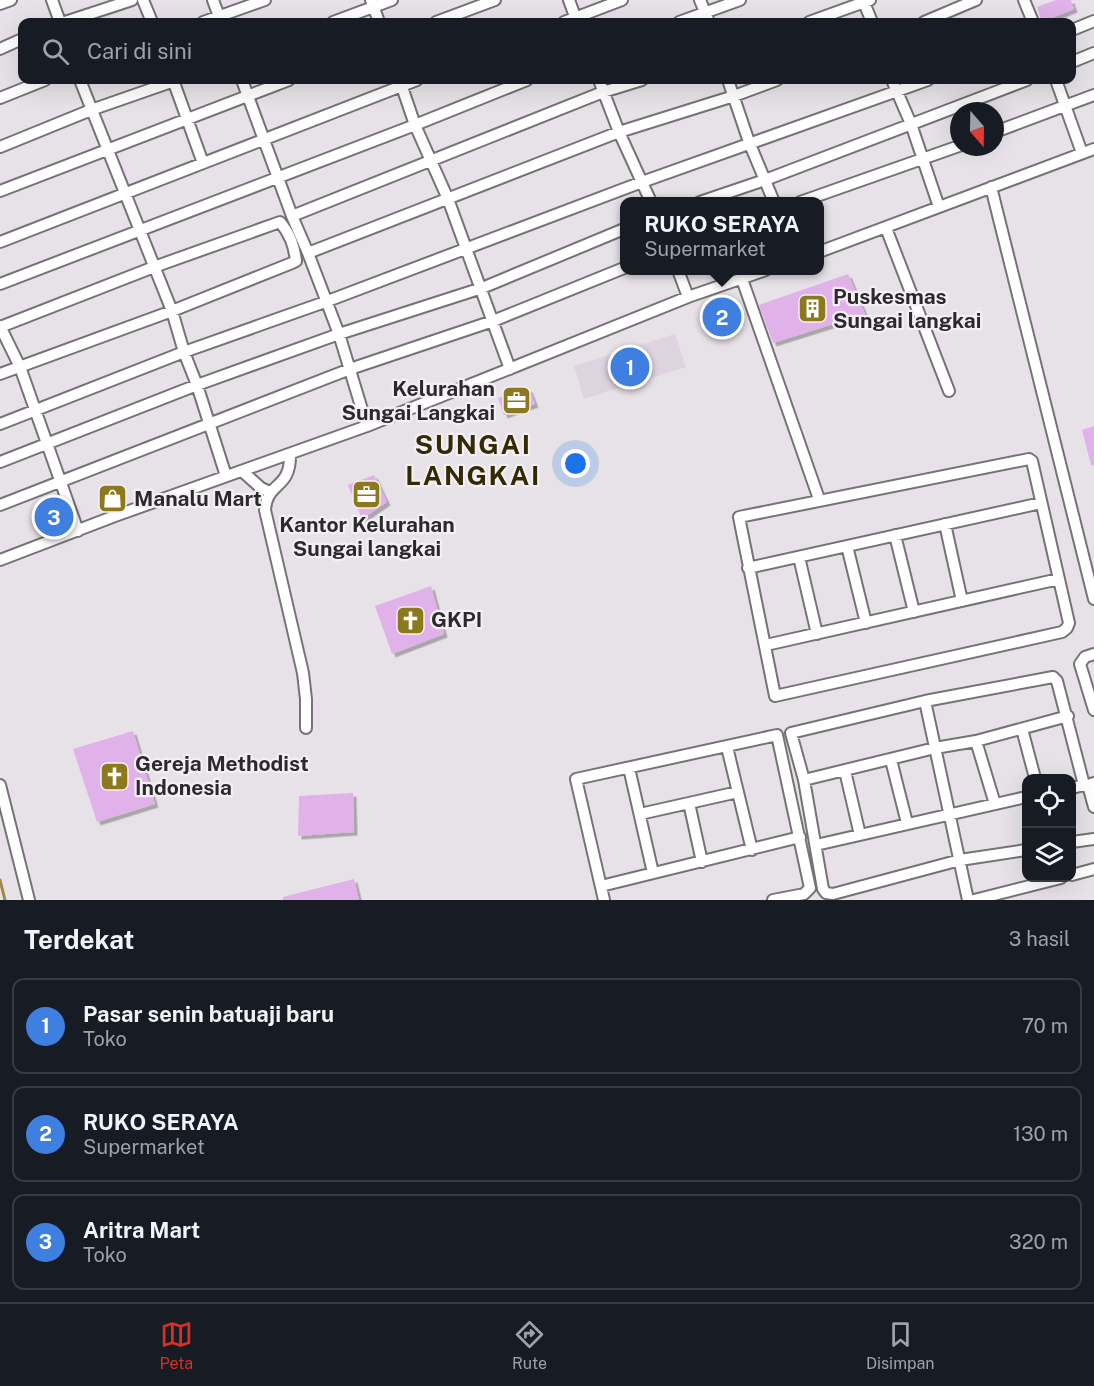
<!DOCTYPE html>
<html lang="id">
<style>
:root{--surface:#171b24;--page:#242831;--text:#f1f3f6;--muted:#9ea1a6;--line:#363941;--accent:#d93025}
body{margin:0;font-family:"Public Sans",sans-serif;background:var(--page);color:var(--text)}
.controls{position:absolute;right:18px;bottom:18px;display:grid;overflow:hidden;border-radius:12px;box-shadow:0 6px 24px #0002}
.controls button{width:54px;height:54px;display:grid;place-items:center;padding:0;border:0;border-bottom:2px solid var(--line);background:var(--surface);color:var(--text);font:30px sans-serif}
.compass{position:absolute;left:950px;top:102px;width:54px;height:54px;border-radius:50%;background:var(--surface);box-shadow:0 6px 24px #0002;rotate:160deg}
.you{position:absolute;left:576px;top:464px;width:21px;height:21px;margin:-15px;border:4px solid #fff;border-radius:50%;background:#1a73e8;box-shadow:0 0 0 9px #1a73e833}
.badge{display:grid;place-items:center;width:39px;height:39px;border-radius:50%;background:var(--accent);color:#fff;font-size:20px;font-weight:700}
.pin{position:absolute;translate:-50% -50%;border:3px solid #fff;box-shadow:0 2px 6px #0006}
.popup{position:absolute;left:620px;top:197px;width:204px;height:78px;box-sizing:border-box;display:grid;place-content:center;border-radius:12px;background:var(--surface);filter:drop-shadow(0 2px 4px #0005);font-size:20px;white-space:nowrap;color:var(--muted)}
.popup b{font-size:22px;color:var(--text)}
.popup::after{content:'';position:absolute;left:50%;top:100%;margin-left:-12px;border:12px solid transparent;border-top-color:var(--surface)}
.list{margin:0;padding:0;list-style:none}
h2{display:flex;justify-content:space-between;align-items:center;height:78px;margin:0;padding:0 24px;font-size:26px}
h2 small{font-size:20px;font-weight:400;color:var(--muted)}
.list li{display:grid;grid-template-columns:39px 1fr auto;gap:18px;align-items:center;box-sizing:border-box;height:96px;margin:0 12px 12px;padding:0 12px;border:2px solid var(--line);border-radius:12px}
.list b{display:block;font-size:22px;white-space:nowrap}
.list p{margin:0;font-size:20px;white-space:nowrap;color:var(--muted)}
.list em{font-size:20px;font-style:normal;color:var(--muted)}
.icon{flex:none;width:33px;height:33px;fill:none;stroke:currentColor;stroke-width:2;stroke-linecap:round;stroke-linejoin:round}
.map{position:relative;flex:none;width:1094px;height:900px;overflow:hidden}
.search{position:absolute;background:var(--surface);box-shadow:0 6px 24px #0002;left:18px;right:18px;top:18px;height:66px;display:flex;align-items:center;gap:15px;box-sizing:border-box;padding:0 21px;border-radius:12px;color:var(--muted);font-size:22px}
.sheet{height:402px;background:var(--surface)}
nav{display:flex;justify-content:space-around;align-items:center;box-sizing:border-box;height:84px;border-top:2px solid var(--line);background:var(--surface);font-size:16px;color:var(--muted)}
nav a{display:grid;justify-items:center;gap:3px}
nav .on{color:var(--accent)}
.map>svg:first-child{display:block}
.built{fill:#ded4e0}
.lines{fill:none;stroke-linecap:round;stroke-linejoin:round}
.stream{stroke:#9a8b45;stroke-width:3}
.building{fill:#e1b1e9;filter:url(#shadow)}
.minor-casing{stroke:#767277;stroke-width:14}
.minor{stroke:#fff;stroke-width:10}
.labels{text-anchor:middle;stroke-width:4.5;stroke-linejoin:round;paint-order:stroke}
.poi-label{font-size:21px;font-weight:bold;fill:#2b292b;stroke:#f4eff5;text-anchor:start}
.district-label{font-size:27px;font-weight:bold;letter-spacing:1.5px;fill:#322a00;stroke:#f4eff5}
</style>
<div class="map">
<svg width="1094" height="900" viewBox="0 0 1094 900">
<defs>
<filter id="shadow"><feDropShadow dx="3.5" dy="3.5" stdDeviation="0" flood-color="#0004"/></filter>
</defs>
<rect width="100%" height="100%" fill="#e7e2e7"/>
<path class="built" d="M 675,334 L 686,367 L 584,399 L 574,366 Z
M 60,510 L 66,526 L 39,536 L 32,524 Z"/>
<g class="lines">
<path class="stream" d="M 0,880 L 5,900"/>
</g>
<path class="building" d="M 1056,0 L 1071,0 L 1074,9 L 1042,22 L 1037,7 Z
M 848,274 L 865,314 L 773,343 L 759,305 Z
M 529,389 L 535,404 L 504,415 L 498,398 Z
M 1094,426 L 1094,465 L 1091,465 L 1082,430 Z
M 374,475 L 387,502 L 362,519 L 348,485 Z
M 431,586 L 444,634 L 392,654 L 375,606 Z
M 133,731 L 155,804 L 97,822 L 73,749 Z
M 353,793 L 354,832 L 298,836 L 299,796 Z
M 354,879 L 359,900 L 283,900 L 283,897 Z"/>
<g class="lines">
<defs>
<path id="minor" d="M 52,0 L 60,22
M 143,0 L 152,22
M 213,0 L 221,22
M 371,0 L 379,22
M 569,0 L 577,22
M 700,0 L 709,22
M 863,0 L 872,22
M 1024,0 L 1033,22
M 0,4 L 11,0
M 65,22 L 132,0
M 203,22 L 265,0
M 333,22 L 392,0
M 436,22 L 495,0
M 564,22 L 622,0
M 679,22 L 740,0
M 809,22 L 870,0
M 924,22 L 976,0
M 1072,30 L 1094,21
M 0,49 L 22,39
M 1072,62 L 1094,53
M 80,80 L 172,311 L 184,352 L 197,385 L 226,476
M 173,80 L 203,163
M 242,80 L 292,216 L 308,253 L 339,334 L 367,426
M 599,80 L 619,132 L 651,202
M 728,80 L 749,142 L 774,202
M 892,80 L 911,124 L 939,207
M 1056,80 L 1082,153
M 400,81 L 415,125 L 448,199 L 510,369
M 0,98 L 45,80
M 995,132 L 1094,95
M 0,147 L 91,110 L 177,80
M 991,187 L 1094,599
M 0,191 L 289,80
M 700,202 L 765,180 L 1027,80
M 800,202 L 959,146
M 292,216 L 603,92 L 642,80
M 886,228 L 949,391
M 0,242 L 417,80
M 819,252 L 1094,149
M 308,253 L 619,132 L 734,96 L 777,80
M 678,270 L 688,297
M 742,279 L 819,499
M 0,284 L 415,125 L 527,80
M 0,326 L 20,367 L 78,531
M 0,327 L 154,267 L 280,222 C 290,234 294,245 296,261 L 292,263 L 172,311 L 0,374
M 0,424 L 184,352 L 325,302 L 642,182 L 928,80
M 290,454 C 291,490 267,481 265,510 L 303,673 L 306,699 L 306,728
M 1029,459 L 1032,461 L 1069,623 L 1067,628 L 1062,632 L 775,696 L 739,517 Z
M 0,462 L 197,385 L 339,334 L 482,288 L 624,229
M 242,471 L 261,488 L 270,492
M 0,505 L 350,369 L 493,321 L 624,268
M 945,524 L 962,601
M 895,535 L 914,612
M 847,546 L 866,623
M 799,557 L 817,634
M 0,560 L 115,516 L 367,426 L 688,297 L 766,270
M 748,568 L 1041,503
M 766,645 L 1059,579
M 1094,654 L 1085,657 L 1080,664 L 1094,710
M 925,701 L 968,900
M 1022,729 L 1035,778
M 976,741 L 995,804
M 727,747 L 752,850
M 891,760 L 907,823
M 629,768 L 653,873
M 845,771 L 860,835
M 804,780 L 935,748 L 976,741 L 1068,716
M 1094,783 L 1088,785 L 1094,807
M 0,785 L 29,900
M 689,803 L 702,862
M 640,814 L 738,792
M 1072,842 L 1094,839
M 816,845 L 1026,797
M 1026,850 L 960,860 L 833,894 L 826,893 L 823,889 L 804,780 L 791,733 L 925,701 L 1053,677 L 1057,681 L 1084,785 L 1072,788
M 1072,875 L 1094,869
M 601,886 L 800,837
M 604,900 L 576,779 L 777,735 L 810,888 L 804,894 L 773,900
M 974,900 L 1061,878"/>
</defs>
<use href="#minor" class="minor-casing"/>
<use href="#minor" class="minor"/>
</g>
<defs>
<symbol id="building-square" viewBox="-11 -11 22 22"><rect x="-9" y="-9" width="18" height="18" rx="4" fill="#8c791e" stroke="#f4eff5"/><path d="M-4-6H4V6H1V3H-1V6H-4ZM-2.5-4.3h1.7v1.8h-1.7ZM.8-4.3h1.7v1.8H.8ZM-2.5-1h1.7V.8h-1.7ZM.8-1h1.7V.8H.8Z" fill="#fff"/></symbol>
<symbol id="office-square" viewBox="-11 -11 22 22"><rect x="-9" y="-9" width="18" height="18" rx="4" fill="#8c791e" stroke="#f4eff5"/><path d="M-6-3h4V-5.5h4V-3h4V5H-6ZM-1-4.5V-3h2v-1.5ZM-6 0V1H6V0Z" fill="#fff"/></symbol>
<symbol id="shop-square" viewBox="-11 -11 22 22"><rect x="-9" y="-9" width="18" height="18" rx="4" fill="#8c791e" stroke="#f4eff5"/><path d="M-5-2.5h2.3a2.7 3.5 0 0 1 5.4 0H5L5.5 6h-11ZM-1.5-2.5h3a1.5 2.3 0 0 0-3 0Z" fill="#fff"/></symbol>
<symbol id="church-square" viewBox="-11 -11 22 22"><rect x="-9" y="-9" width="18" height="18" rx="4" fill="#8c791e" stroke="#f4eff5"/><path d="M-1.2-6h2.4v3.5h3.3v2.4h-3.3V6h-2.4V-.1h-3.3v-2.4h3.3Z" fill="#fff"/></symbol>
</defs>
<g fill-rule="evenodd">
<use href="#building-square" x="796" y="292" width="33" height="33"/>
<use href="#office-square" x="500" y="384" width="33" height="33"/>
<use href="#office-square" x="350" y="478" width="33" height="33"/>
<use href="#shop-square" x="96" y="482" width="33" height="33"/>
<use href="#church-square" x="394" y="604" width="33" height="33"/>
<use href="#church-square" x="98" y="760" width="33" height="33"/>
</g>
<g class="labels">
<g class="poi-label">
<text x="833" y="304">Puskesmas<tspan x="833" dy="24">Sungai langkai</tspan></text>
<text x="495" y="396" text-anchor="end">Kelurahan<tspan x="495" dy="24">Sungai Langkai</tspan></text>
<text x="134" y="506">Manalu Mart</text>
<text x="367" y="532" text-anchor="middle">Kantor Kelurahan<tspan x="367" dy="24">Sungai langkai</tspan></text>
<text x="431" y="627">GKPI</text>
<text x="135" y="771">Gereja Methodist<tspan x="135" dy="24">Indonesia</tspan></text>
</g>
<g class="district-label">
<text x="473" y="454">SUNGAI<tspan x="473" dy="31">LANGKAI</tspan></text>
</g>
</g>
</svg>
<div class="controls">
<button><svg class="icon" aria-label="locate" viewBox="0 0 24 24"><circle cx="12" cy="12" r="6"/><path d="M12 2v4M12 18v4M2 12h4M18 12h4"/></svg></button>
<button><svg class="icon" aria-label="layers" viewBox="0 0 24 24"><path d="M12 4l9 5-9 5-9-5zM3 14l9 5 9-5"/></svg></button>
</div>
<svg class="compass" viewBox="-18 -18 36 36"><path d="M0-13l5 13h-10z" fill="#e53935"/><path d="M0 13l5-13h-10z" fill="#9ea1a6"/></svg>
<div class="you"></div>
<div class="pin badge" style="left:630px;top:367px;background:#3f7fe0">1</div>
<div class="pin badge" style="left:722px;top:317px;background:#3f7fe0">2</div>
<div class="popup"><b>RUKO SERAYA</b>Supermarket</div>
<div class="pin badge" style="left:54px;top:517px;background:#3f7fe0">3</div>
<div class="search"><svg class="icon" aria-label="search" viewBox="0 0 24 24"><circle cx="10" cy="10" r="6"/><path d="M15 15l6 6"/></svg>Cari di sini</div>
</div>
<section class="sheet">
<h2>Terdekat<small>3 hasil</small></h2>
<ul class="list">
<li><span class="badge" style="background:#3f7fe0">1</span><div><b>Pasar senin batuaji baru</b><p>Toko</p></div><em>70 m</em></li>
<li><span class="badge" style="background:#3f7fe0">2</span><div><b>RUKO SERAYA</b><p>Supermarket</p></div><em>130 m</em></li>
<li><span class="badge" style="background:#3f7fe0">3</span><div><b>Aritra Mart</b><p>Toko</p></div><em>320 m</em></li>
</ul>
</section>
<nav>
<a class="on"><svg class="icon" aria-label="map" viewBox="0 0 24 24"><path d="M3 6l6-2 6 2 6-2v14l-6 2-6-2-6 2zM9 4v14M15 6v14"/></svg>Peta</a>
<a><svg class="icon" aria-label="directions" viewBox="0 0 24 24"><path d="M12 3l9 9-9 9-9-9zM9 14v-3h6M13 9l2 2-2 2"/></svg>Rute</a>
<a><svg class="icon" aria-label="saved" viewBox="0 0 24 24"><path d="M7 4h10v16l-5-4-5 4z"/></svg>Disimpan</a>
</nav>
